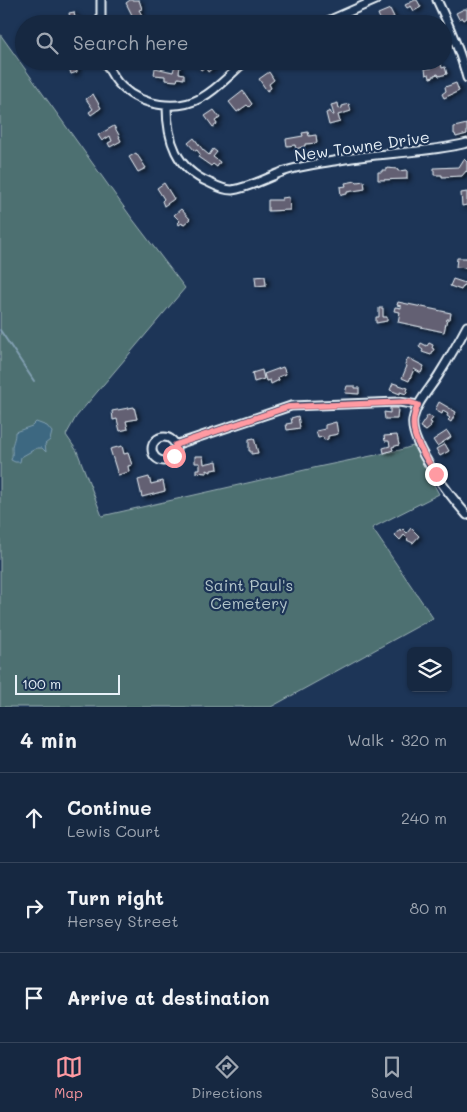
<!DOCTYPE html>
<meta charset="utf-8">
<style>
:root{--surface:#162841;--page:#1f3048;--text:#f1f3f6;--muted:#9ea6b1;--line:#35445a;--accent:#ff9aa2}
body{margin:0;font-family:Mali,sans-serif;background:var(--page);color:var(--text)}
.controls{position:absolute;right:15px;bottom:15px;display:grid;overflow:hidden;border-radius:8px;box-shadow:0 1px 4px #0004}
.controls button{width:45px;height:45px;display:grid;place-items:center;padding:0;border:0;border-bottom:1px solid var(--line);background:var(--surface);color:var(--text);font:25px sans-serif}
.scale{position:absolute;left:15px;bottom:12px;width:105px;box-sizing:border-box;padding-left:5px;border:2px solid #e8f1f8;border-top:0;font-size:14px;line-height:18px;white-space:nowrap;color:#e8f1f8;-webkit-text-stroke:4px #1d3557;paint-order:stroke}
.stop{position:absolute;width:15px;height:15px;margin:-11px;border:4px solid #ff9aa2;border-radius:50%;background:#fff}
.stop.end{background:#ff9aa2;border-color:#fff;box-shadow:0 1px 5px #0008}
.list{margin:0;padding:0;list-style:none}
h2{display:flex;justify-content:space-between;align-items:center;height:65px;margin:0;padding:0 20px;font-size:21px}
h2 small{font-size:16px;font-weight:400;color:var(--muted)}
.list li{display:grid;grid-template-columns:32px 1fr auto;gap:15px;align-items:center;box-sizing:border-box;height:90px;padding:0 20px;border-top:1px solid var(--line)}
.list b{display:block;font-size:19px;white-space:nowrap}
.list p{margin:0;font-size:16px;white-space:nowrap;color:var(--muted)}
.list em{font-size:16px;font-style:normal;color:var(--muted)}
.icon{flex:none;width:28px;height:28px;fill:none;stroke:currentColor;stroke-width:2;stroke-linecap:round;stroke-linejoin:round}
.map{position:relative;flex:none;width:467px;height:707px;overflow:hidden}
.search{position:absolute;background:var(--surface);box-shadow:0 1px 4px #0004;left:15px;right:15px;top:15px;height:55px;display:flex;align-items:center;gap:12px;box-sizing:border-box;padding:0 18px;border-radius:28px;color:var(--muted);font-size:19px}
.sheet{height:335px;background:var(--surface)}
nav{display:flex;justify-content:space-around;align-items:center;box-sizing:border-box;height:70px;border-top:1px solid var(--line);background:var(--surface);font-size:14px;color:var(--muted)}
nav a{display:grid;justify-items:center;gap:2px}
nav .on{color:var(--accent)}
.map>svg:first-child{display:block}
.green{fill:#4d7071;stroke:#9ab0b4}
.water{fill:#3c6881;stroke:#819fb1}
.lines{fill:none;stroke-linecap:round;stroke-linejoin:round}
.stream{stroke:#819fb1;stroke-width:2}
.building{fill:#646073;stroke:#e8f1f8;filter:url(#shadow)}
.minor-casing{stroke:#e8f1f8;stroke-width:11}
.minor{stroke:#1d3557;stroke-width:7}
.route{stroke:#ff9aa2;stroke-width:6}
.labels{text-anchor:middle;stroke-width:4.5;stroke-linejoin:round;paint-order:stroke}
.street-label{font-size:16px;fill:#e8f1f8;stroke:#1d3557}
.park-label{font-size:16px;fill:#b2c4c9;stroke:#1d3557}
</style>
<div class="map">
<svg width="467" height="707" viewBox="0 0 467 707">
<defs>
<filter id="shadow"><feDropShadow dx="3" dy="2" stdDeviation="2.5" flood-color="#0009"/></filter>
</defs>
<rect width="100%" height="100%" fill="#1d3557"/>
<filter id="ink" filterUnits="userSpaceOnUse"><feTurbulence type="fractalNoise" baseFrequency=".02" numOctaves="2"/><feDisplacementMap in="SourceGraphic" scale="10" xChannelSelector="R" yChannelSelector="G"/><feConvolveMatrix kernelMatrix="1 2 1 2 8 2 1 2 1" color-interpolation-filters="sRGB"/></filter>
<g filter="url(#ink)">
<path class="green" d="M 0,34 L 131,217 L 185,288 L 76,417 L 66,435 L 77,451 L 102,516 L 318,467 L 400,450 L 413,446 L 439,494 L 372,528 L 433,618 L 271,707 L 0,707 Z"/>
<path class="water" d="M 36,422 L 47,426 L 52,432 L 50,440 L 45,444 L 46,452 L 42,448 L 37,448 L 21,457 L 20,462 L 15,462 L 11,460 C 13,455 12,452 12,447 C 13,441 15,439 15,432 L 32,426 Z"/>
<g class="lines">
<path class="stream" d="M 0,330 L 34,381"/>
</g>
<path class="building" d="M 130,0 L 139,0 L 142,9 L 139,10 L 142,15 L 134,19 L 126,3 Z
M 415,0 L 417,0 L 421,7 L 414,11 L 411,6 L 407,8 L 405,5 Z
M 390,9 L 394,17 L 390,19 L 391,23 L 382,24 L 378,14 Z
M 464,9 L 467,9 L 467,18 L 464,20 L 462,17 L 459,19 L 456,13 Z
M 74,12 L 75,18 L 78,17 L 80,24 L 71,24 L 69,13 Z
M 67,61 L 77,61 L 78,65 L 76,66 L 77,72 L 71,74 Z
M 201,61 L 215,61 L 217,64 L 208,72 L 205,67 L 201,70 L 197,65 Z
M 436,64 L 436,65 L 441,64 L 442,68 L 445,67 L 447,74 L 439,76 L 438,74 L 434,75 L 434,77 L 430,78 L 429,74 L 426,75 L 425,69 L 432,68 L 431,65 Z
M 175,65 L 180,66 L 179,73 L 184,74 L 184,79 L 178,78 L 177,81 L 165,80 L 165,76 L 154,75 L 155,68 L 173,72 Z
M 269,72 L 274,80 L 269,84 L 271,88 L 267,91 L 259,79 Z
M 456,83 L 459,91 L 444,98 L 442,94 L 446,91 L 445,87 Z
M 243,91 L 252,104 L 249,107 L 247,105 L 237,112 L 229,102 Z
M 93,94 L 101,108 L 91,115 L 89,112 L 93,109 L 86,99 Z
M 338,103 L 339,109 L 342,108 L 342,106 L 349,104 L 351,111 L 338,115 L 340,122 L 329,125 L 326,113 L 330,111 L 332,115 L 334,115 L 331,105 Z
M 214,110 L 220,118 L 215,121 L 217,124 L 213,127 L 205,116 Z
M 467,124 L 467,134 L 456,137 L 455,134 L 454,134 L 454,127 Z
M 114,126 L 120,137 L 119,137 L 121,141 L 110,147 L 108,143 L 112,141 L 110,136 L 102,141 L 98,135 Z
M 308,132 L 309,136 L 316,135 L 317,143 L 305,144 L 305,146 L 296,149 L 295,145 L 287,146 L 286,139 L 303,136 L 302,133 Z
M 194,138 L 203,150 L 209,155 L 213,149 L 217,152 L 213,157 L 220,162 L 217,167 L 213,164 L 211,166 L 198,157 L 200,154 L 197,150 L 195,151 L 188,143 Z
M 136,153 L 146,168 L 138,172 L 129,157 Z
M 464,159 L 467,162 L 467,172 L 466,171 L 462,176 L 442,177 L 442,175 L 434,175 L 434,168 L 459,167 Z
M 387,168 L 397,169 L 398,171 L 407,170 L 407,179 L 378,180 L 378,172 L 382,172 L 382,170 L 387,170 Z
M 356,181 L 357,182 L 364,181 L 365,189 L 347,192 L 347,194 L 341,195 L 340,187 L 346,186 L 345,183 Z
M 164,183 L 174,199 L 164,206 L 162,201 L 164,199 L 157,188 Z
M 467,192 L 467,205 L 462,206 L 461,193 Z
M 289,197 L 290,210 L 268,211 L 268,200 L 282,200 L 282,198 Z
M 181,209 L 190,219 L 183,225 L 182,223 L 179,225 L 178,223 L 180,221 L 174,215 Z
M 457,258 L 467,258 L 467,268 L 456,267 Z
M 265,276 L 266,285 L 256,286 L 255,277 Z
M 453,279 L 465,283 L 461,290 L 450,286 Z
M 398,302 L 451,313 L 450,319 L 447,319 L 444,332 L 398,322 L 400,312 L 394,311 L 395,307 L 401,308 L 401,306 L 397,305 Z
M 379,308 L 383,308 L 383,317 L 387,317 L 387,321 L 376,323 L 376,317 L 379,317 Z
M 421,343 L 427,346 L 429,343 L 433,345 L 432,348 L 434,349 L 431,355 L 422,352 L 423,350 L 419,347 Z
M 408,358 L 424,366 L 421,373 L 414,369 L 409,381 L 402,378 L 407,366 L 405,365 Z
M 283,367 L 286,374 L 278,377 L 279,380 L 271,384 L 270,380 L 266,381 L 264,374 Z
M 262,370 L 264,379 L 254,382 L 252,373 Z
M 393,383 L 408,388 L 406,394 L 400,392 L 400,394 L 390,390 Z
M 347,386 L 355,386 L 355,388 L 359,388 L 359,394 L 345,393 Z
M 439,402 L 456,412 L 451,422 L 448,420 L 450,418 L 447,416 L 448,414 L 443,411 L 442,414 L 435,410 Z
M 134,407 L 137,419 L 126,421 L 128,429 L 120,431 L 117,419 L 113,420 L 112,411 Z
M 390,408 L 398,408 L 397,419 L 385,419 L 384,412 L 390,413 Z
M 428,415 L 433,418 L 430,422 L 432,423 L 430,426 L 431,427 L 426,431 L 420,427 Z
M 298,416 L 300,428 L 287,430 L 286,424 L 292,423 L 291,418 Z
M 336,422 L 338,434 L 328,436 L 328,439 L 324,440 L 323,437 L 318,438 L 316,431 L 325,429 L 325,425 Z
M 447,431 L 451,437 L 437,446 L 433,440 Z
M 397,435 L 399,445 L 392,447 L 393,450 L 384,453 L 383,448 L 390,446 L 389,441 L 385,441 L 384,436 Z
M 254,438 L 258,453 L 251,454 L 251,451 L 249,451 L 249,439 Z
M 445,444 L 449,451 L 440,456 L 436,449 Z
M 122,446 L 124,454 L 128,453 L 132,465 L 128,466 L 129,472 L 118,475 L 110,449 Z
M 195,456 L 203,456 L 204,464 L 217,461 L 218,469 L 211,470 L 211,472 L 207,470 L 207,473 L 196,472 L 196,469 L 200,469 L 200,463 L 195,463 Z
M 149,477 L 151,484 L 163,481 L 165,491 L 142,497 L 138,480 Z
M 411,528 L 419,536 L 413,543 L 407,540 L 408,539 L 404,535 L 400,540 L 395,535 L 400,529 L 401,531 L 403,529 L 407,533 Z"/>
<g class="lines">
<defs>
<path id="minor" d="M 437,0 C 449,25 460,50 467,78
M 101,24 L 101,0
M 321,24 L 376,0
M 105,61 C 109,70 114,80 122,87 C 142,106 177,111 201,98 C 218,89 231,73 246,61
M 167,106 C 167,140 176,169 210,183 C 216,186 226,190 232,190 C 248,188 267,178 282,172 C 299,166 317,164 334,161 C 378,152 424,154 467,143
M 467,326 C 458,343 448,360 438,376 C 429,390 416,403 413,420 C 409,444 451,497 467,515
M152 449a12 12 0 1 1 24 0a12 12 0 1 1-24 0Z
M 175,445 L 291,406 L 399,402 L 418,405"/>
</defs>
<use href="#minor" class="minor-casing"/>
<use href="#minor" class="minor"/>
</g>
</g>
<g class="lines" filter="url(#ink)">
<path class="route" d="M 174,456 L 176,452 L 175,445 L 288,407 L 408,402 L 418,405 C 405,432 422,451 436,474"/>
</g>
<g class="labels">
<g class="street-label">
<text transform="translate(362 146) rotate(-8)" y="6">New Towne Drive</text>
</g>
<g class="park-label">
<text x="249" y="591">Saint Paul's<tspan x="249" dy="18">Cemetery</tspan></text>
</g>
</g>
</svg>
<div class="controls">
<button><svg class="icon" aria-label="layers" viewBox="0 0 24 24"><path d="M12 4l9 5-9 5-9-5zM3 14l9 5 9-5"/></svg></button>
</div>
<div class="scale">100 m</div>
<div class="stop" style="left:174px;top:456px"></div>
<div class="stop end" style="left:436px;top:474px"></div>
<div class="search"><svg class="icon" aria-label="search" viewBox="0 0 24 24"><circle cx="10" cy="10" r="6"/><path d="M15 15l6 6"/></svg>Search here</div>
</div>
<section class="sheet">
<h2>4 min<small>Walk · 320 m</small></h2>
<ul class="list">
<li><svg class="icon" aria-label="ahead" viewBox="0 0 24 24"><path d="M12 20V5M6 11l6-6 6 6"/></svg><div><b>Continue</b><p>Lewis Court</p></div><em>240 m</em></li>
<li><svg class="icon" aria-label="right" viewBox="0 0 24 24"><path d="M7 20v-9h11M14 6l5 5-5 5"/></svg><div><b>Turn right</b><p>Hersey Street</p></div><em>80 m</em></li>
<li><svg class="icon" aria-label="arrive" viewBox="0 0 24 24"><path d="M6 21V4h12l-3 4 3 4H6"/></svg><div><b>Arrive at destination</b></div></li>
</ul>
</section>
<nav>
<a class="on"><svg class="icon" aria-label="map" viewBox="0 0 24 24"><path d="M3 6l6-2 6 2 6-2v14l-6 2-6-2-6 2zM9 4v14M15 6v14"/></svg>Map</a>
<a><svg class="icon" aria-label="directions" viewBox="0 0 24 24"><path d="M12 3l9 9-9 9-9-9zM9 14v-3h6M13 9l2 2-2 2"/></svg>Directions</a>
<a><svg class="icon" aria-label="saved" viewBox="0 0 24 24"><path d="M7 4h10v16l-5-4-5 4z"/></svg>Saved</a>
</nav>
